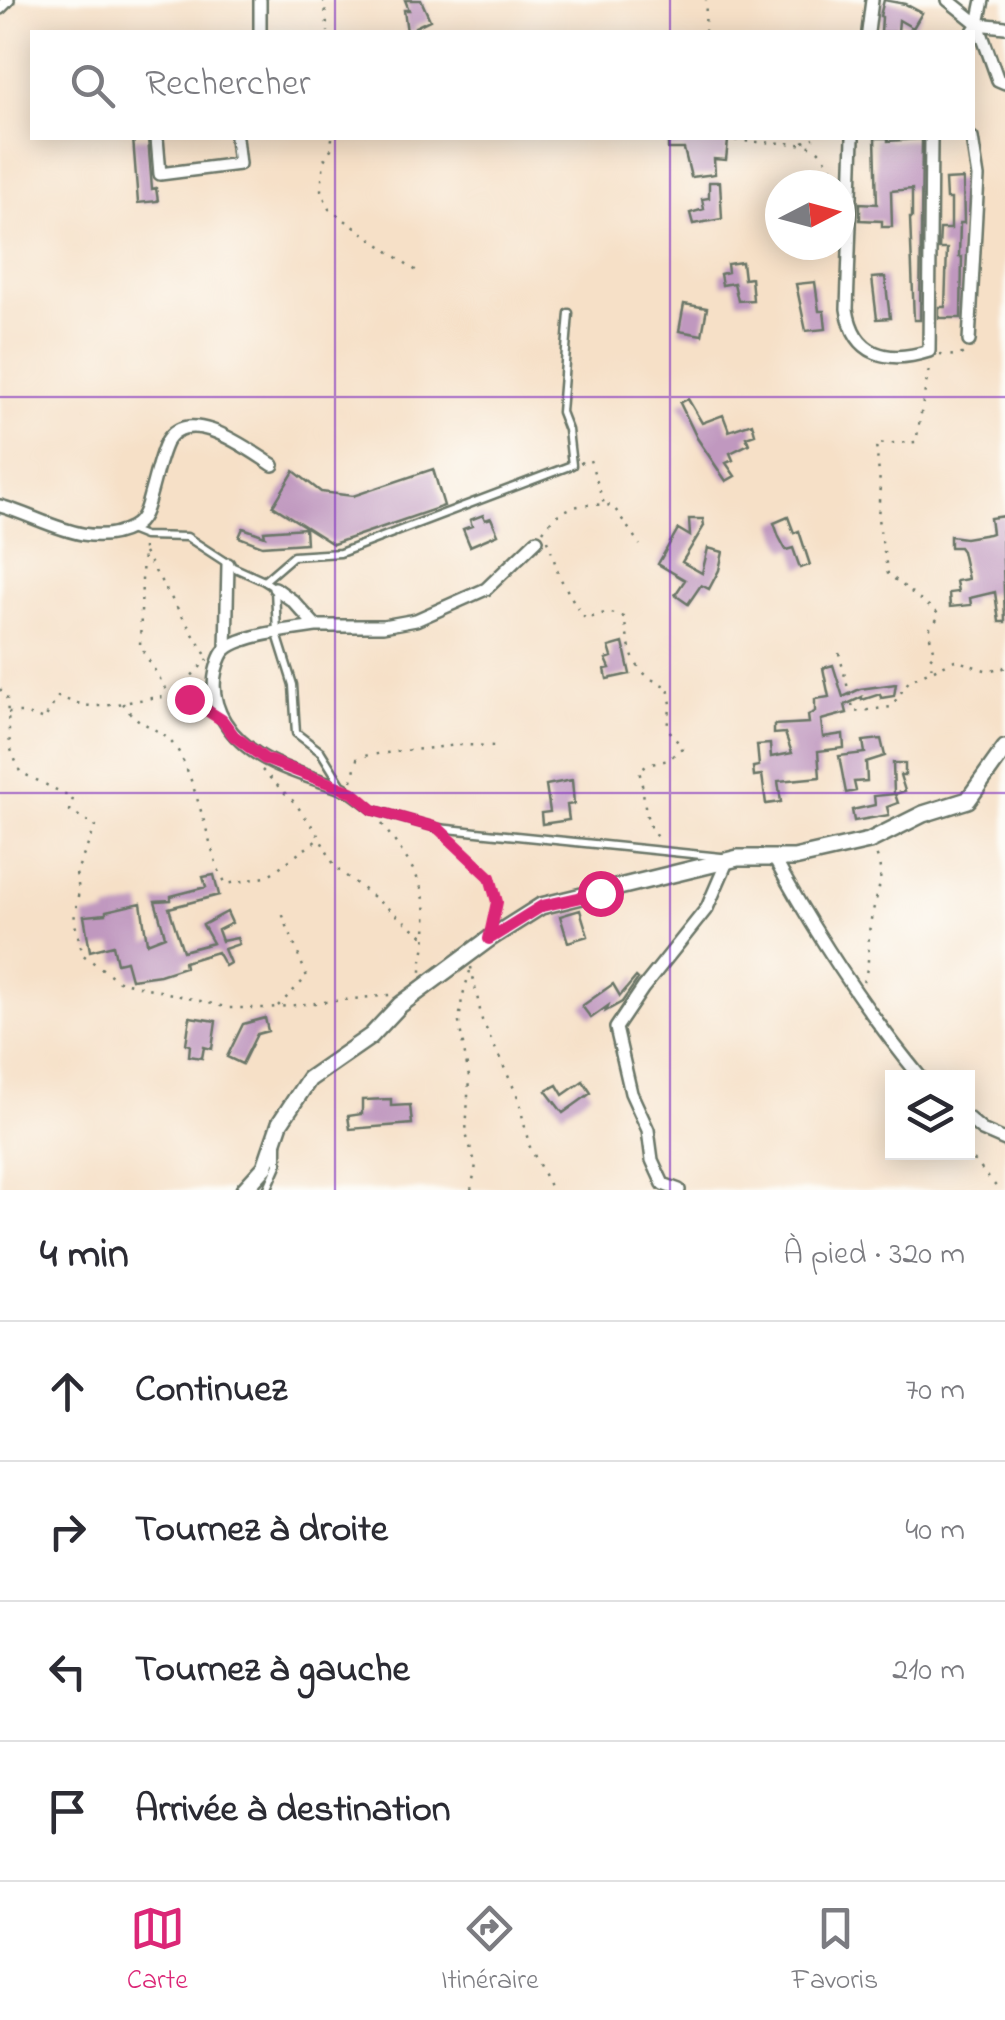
<!DOCTYPE html>
<html lang="fr">
<meta charset="utf-8">
<style>
:root{--surface:#fff;--page:#f2f2f3;--text:#2b2b33;--muted:#7c7c81;--line:#e1e1e2;--accent:#db2777}
body{margin:0;font-family:"Indie Flower",sans-serif;background:var(--page);color:var(--text)}
.controls{position:absolute;right:30px;bottom:30px;display:grid;overflow:hidden;border-radius:0px;box-shadow:0 5px 25px #0003}
.controls button{width:90px;height:90px;display:grid;place-items:center;padding:0;border:0;border-bottom:2px solid var(--line);background:var(--surface);color:var(--text);font:50px sans-serif}
.compass{position:absolute;left:765px;top:170px;width:90px;height:90px;border-radius:50%;background:var(--surface);box-shadow:0 5px 25px #0003;rotate:84deg}
.stop{position:absolute;width:30px;height:30px;margin:-22px;border:8px solid #db2777;border-radius:50%;background:#fff}
.stop.end{background:#db2777;border-color:#fff;box-shadow:0 2px 10px #0008}
.list{margin:0;padding:0;list-style:none}
h2{display:flex;justify-content:space-between;align-items:center;height:130px;margin:0;padding:0 40px;font-size:42px}
h2 small{font-size:32px;font-weight:400;color:var(--muted)}
.list li{display:grid;grid-template-columns:65px 1fr auto;gap:30px;align-items:center;box-sizing:border-box;height:140px;padding:0 40px;border-top:2px solid var(--line)}
.list b{display:block;font-size:38px;white-space:nowrap}
.list em{font-size:32px;font-style:normal;color:var(--muted)}
.icon{flex:none;width:55px;height:55px;fill:none;stroke:currentColor;stroke-width:2;stroke-linecap:round;stroke-linejoin:round}
.map{position:relative;flex:none;width:1005px;height:1190px;overflow:hidden}
.search{position:absolute;background:var(--surface);box-shadow:0 5px 25px #0003;left:30px;right:30px;top:30px;height:110px;display:flex;align-items:center;gap:25px;box-sizing:border-box;padding:0 35px;border-radius:0px;color:var(--muted);font-size:38px}
.sheet{height:690px;background:var(--surface)}
nav{display:flex;justify-content:space-around;align-items:center;box-sizing:border-box;height:140px;border-top:2px solid var(--line);background:var(--surface);font-size:28px;color:var(--muted)}
nav a{display:grid;justify-items:center;gap:5px}
nav .on{color:var(--accent)}
.map>svg:first-child{display:block}
.building{fill:#c098bf}
.lines{fill:none;stroke-linecap:round;stroke-linejoin:round}
.service-casing{stroke:#6a7667;stroke-width:11}
.minor-casing{stroke:#6a7667;stroke-width:16}
.tertiary-casing{stroke:#6a7667;stroke-width:20}
.path{stroke:#6a7667;stroke-width:2.5;stroke-dasharray:2.5 8;stroke-linecap:butt}
.service{stroke:#fff;stroke-width:6}
.minor{stroke:#fff;stroke-width:11}
.tertiary{stroke:#fff;stroke-width:15}
.route{stroke:#db2777;stroke-width:12}
.grid{fill:none;stroke:#7b2cbf;stroke-width:2.5;stroke-opacity:0.55}
</style>
<div class="map">
<svg width="1005" height="1190" viewBox="0 0 1005 1190">
<rect width="100%" height="100%" fill="#fdfcf7"/>
<filter id="ink" filterUnits="userSpaceOnUse"><feTurbulence type="fractalNoise" baseFrequency=".01" numOctaves="2"/><feDisplacementMap in="SourceGraphic" scale="20" xChannelSelector="R" yChannelSelector="G"/><feConvolveMatrix kernelMatrix="1 2 1 2 8 2 1 2 1" color-interpolation-filters="sRGB"/></filter>
<filter id="wash" filterUnits="userSpaceOnUse"><feTurbulence type="fractalNoise" baseFrequency=".0048" numOctaves="4" result="noise"/><feDisplacementMap in="SourceGraphic" scale="40" xChannelSelector="R" yChannelSelector="G"/><feGaussianBlur stdDeviation="2.25" result="paint"/><feColorMatrix in="noise" values="0 0 0 0 0 0 0 0 0 0 0 0 0 0 0 0 0 1.4 0 .05"/><feComposite in="paint" operator="in"/></filter>
<g filter="url(#wash)">
<rect width="100%" height="100%" fill="#f6e0c7"/>
<g id="blocks">
<path class="building" d="M 405,0 L 421,0 L 430,20 L 415,27 L 416,32 L 407,32 L 404,10 L 409,10 Z
M 884,0 L 905,4 L 922,13 L 913,28 L 899,20 L 898,32 L 881,32 L 882,17 L 880,16 Z
M 133,138 L 148,138 L 152,189 L 156,188 L 158,201 L 138,203 Z
M 695,138 L 728,141 L 726,160 L 714,159 L 715,174 L 691,177 L 684,149 L 668,149 L 668,139 Z
M 875,138 L 888,138 L 888,141 L 922,139 L 920,320 L 914,320 L 910,218 L 912,218 L 912,189 L 891,191 L 892,227 L 882,227 L 882,221 L 860,220 L 860,203 L 877,204 Z
M 963,179 L 964,223 L 960,223 L 959,257 L 962,257 L 961,318 L 939,318 L 939,307 L 945,307 L 947,249 L 939,249 L 940,229 L 951,229 L 951,199 L 946,199 L 945,180 Z
M 709,182 L 720,182 L 722,219 L 693,224 L 690,213 L 704,209 L 702,199 L 709,198 Z
M 742,262 L 744,279 L 751,278 L 753,300 L 738,301 L 734,283 L 722,285 L 720,274 L 728,272 L 727,264 Z
M 885,277 L 890,318 L 877,319 L 872,278 Z
M 815,282 L 819,311 L 824,311 L 826,329 L 806,331 L 796,284 Z
M 684,304 L 707,308 L 702,335 L 679,331 Z
M 688,399 L 702,423 L 723,415 L 729,431 L 752,423 L 755,434 L 746,437 L 749,444 L 730,453 L 733,460 L 726,463 L 735,476 L 726,481 L 697,438 L 680,403 Z
M 433,469 L 444,506 L 333,544 L 273,506 L 294,471 L 321,492 L 353,496 Z
M 483,515 L 485,520 L 491,518 L 498,534 L 470,546 L 463,529 L 472,526 L 470,520 Z
M 1005,516 L 1005,530 L 1002,531 L 1005,622 L 999,622 L 995,592 L 970,598 L 971,605 L 950,607 L 949,593 L 958,592 L 956,581 L 968,579 L 962,551 L 959,547 L 950,547 L 950,536 L 965,538 L 989,534 L 992,533 L 990,518 Z
M 788,517 L 794,533 L 799,531 L 810,565 L 800,568 L 793,548 L 786,550 L 779,537 L 774,523 Z
M 689,519 L 703,519 L 704,526 L 682,562 L 702,573 L 708,548 L 723,552 L 719,570 L 709,589 L 701,585 L 688,604 L 675,595 L 685,580 L 658,564 L 678,529 L 690,536 Z
M 243,528 L 265,536 L 264,531 L 305,528 L 306,543 L 262,546 L 239,537 Z
M 623,643 L 630,674 L 607,679 L 605,669 L 610,668 L 606,659 L 612,657 L 609,647 Z
M 833,665 L 843,697 L 860,689 L 896,684 L 894,696 L 881,698 L 880,694 L 862,700 L 862,697 L 845,705 L 847,713 L 821,720 L 823,737 L 843,734 L 844,748 L 818,751 L 820,777 L 778,781 L 781,802 L 766,804 L 762,775 L 754,776 L 753,767 L 759,766 L 757,745 L 770,744 L 771,757 L 792,753 L 785,733 L 774,734 L 774,725 L 809,723 L 808,715 L 815,712 L 815,699 L 829,697 L 823,668 Z
M 881,739 L 885,756 L 866,762 L 867,781 L 854,782 L 856,791 L 846,793 L 839,756 L 865,753 L 863,741 Z
M 893,763 L 905,763 L 905,775 L 900,775 L 905,791 L 895,794 L 898,803 L 887,807 L 889,815 L 854,821 L 852,810 L 875,805 L 874,796 L 894,794 Z
M 572,780 L 574,804 L 567,805 L 569,820 L 542,824 L 541,813 L 550,812 L 546,785 Z
M 214,875 L 219,895 L 169,908 L 183,951 L 213,943 L 203,925 L 227,912 L 232,923 L 218,930 L 222,941 L 237,938 L 239,944 L 224,949 L 230,963 L 225,966 L 217,952 L 184,962 L 185,967 L 160,975 L 131,979 L 126,961 L 117,963 L 113,945 L 90,951 L 84,916 L 106,914 L 106,911 L 141,903 L 147,943 L 165,936 L 155,901 L 171,900 L 171,896 L 206,887 L 203,877 Z
M 580,910 L 588,936 L 568,942 L 560,916 Z
M 636,977 L 638,979 L 622,1002 L 606,1011 L 608,1006 L 591,1018 L 582,1006 L 613,984 L 620,996 Z
M 190,1017 L 216,1021 L 212,1049 L 204,1047 L 202,1058 L 189,1056 L 190,1045 L 186,1044 Z
M 265,1018 L 268,1031 L 257,1034 L 242,1064 L 227,1057 L 243,1024 Z
M 583,1081 L 591,1093 L 563,1113 L 546,1091 L 557,1085 L 563,1095 Z
M 391,1099 L 391,1106 L 410,1105 L 412,1124 L 350,1129 L 348,1116 L 362,1114 L 362,1100 Z"/>
</g>
</g>
<g filter="url(#ink)">
<use href="#blocks" fill-opacity="0" stroke="#6a7667" stroke-width="2.5"/>
<g class="lines">
<defs>
<path id="service" d="M 569,313 L 561,412 L 568,430 L 572,465 L 340,553 L 293,556 L 264,581 L 275,588 L 277,634 L 293,685 L 296,733 L 321,752 L 344,789 L 373,810 L 438,828 L 721,857
M 129,530 L 144,536 L 187,537 L 233,567 L 264,581
M 267,1190 L 278,1165 L 278,1143"/>
<path id="minor" d="M 260,0 L 260,32
M 948,0 L 978,24 L 998,80 L 1005,83
M 0,8 L 8,0
M 978,24 L 1005,27
M 868,32 L 872,0
M 972,33 L 978,24 L 983,0
M 157,138 L 160,174 L 239,164 L 236,138
M 853,138 L 847,309 C 854,356 888,364 929,351 L 931,138
M 969,341 L 978,177 L 972,138
M 0,506 C 42,517 87,551 132,527 C 144,521 147,506 150,495 C 155,478 159,458 166,443 C 187,402 249,450 273,465
M 275,588 L 293,601 L 316,626 L 383,626 L 416,620 L 486,589 L 537,540
M 316,626 C 294,629 242,635 226,649 C 220,654 218,663 216,670 C 207,708 232,740 264,758 C 288,772 318,779 344,789
M 226,649 L 228,564
M 774,858 C 816,935 865,1010 921,1078
M 968,1118 L 982,1130 L 1005,1140
M 679,1190 L 663,1184 L 652,1160 L 648,1130 L 631,1093 L 616,1028 L 643,988 L 707,908 L 726,864"/>
<path id="tertiary" d="M 244,1190 L 265,1167 L 280,1123 L 309,1079 L 371,1036 L 400,1005 L 489,939 L 541,906 L 738,858 L 794,858 L 869,841 L 923,814 L 968,800 L 1005,748"/>
</defs>
<use href="#service" class="service-casing"/>
<use href="#minor" class="minor-casing"/>
<use href="#tertiary" class="tertiary-casing"/>
<path class="path" d="M 324,0 L 328,32
M 705,32 L 706,0
M 332,138 L 331,149 L 324,160 L 321,190 L 329,209 L 418,272
M 725,138 C 748,145 802,140 815,148 C 825,154 832,171 839,181
M 803,142 L 814,138
M 940,354 L 958,356 L 966,352
M 580,463 L 590,460 L 604,504
M 543,531 C 561,505 584,502 613,506 L 640,545
M 548,540 L 559,576 L 581,614 L 586,619 L 608,612 L 624,617 C 630,653 631,673 668,687 L 671,704 L 667,727 L 682,748 L 668,760 L 648,765 L 639,771 C 646,794 642,828 662,841
M 143,547 L 140,646 L 171,697 L 208,659
M 144,553 L 207,657
M 839,653 L 854,712 L 891,707 L 909,681 L 932,670 L 930,658 L 935,652 L 928,631 L 940,615 L 888,574 L 878,519 L 880,484 L 876,444 L 916,442 L 930,362
M 934,670 L 955,660 L 988,671 L 1003,667 L 1005,671
M 0,689 L 7,699 L 10,747 L 20,772 L 73,798 L 70,811 L 96,826 L 76,873 L 79,890 L 74,920 L 83,955 L 119,981 L 229,1008 L 268,1008 L 390,995
M 123,703 C 137,728 160,725 176,748 C 191,768 209,841 218,869 L 226,884 L 266,877 L 320,838
M 8,713 L 24,713 L 44,720 L 58,697 C 71,701 85,707 98,706 C 143,704 166,684 209,712
M 262,770 L 295,803 L 315,830 L 336,868 L 426,938
M 352,781 L 357,759 L 368,755 L 459,745 L 496,746
M 382,824 C 409,862 429,883 426,933 C 426,946 421,959 421,972
M 446,837 C 472,864 503,875 493,918
M 471,967 L 482,1020 L 518,1097 L 529,1145 L 552,1190
M 470,971 L 462,998 L 459,1023 L 469,1077 L 466,1134 L 476,1165 L 471,1190
M 863,982 C 871,963 867,945 870,925 C 874,898 887,881 876,854
M 278,1006 L 307,977 L 280,908
M 967,1152 L 999,1190"/>
<use href="#service" class="service"/>
<use href="#minor" class="minor"/>
<use href="#tertiary" class="tertiary"/>
</g>
</g>
<g class="lines" filter="url(#ink)">
<path class="route" d="M 189,699 L 222,720 L 234,736 L 265,759 L 352,792 L 373,810 L 438,828 L 490,877 L 497,902 L 489,939 L 542,906 L 600,893"/>
</g>
<path class="grid" d="M 335,0 L 335,32M 670,0 L 670,32M 335,138 L 335,1190M 670,138 L 670,1190M 0,397 L 1005,397M 0,793 L 1005,793"/>
</svg>
<div class="controls">
<button><svg class="icon" aria-label="layers" viewBox="0 0 24 24"><path d="M12 4l9 5-9 5-9-5zM3 14l9 5 9-5"/></svg></button>
</div>
<svg class="compass" viewBox="-18 -18 36 36"><path d="M0-13l5 13h-10z" fill="#e53935"/><path d="M0 13l5-13h-10z" fill="#7c7c81"/></svg>
<div class="stop" style="left:600px;top:893px"></div>
<div class="stop end" style="left:189px;top:699px"></div>
<div class="search"><svg class="icon" aria-label="search" viewBox="0 0 24 24"><circle cx="10" cy="10" r="6"/><path d="M15 15l6 6"/></svg>Rechercher</div>
</div>
<section class="sheet">
<h2>4 min<small>À pied · 320 m</small></h2>
<ul class="list">
<li><svg class="icon" aria-label="ahead" viewBox="0 0 24 24"><path d="M12 20V5M6 11l6-6 6 6"/></svg><div><b>Continuez</b></div><em>70 m</em></li>
<li><svg class="icon" aria-label="right" viewBox="0 0 24 24"><path d="M7 20v-9h11M14 6l5 5-5 5"/></svg><div><b>Tournez à droite</b></div><em>40 m</em></li>
<li><svg class="icon" aria-label="left" viewBox="0 0 24 24"><path d="M17 20v-9H6M10 6l-5 5 5 5"/></svg><div><b>Tournez à gauche</b></div><em>210 m</em></li>
<li><svg class="icon" aria-label="arrive" viewBox="0 0 24 24"><path d="M6 21V4h12l-3 4 3 4H6"/></svg><div><b>Arrivée à destination</b></div></li>
</ul>
</section>
<nav>
<a class="on"><svg class="icon" aria-label="map" viewBox="0 0 24 24"><path d="M3 6l6-2 6 2 6-2v14l-6 2-6-2-6 2zM9 4v14M15 6v14"/></svg>Carte</a>
<a><svg class="icon" aria-label="directions" viewBox="0 0 24 24"><path d="M12 3l9 9-9 9-9-9zM9 14v-3h6M13 9l2 2-2 2"/></svg>Itinéraire</a>
<a><svg class="icon" aria-label="saved" viewBox="0 0 24 24"><path d="M7 4h10v16l-5-4-5 4z"/></svg>Favoris</a>
</nav>
